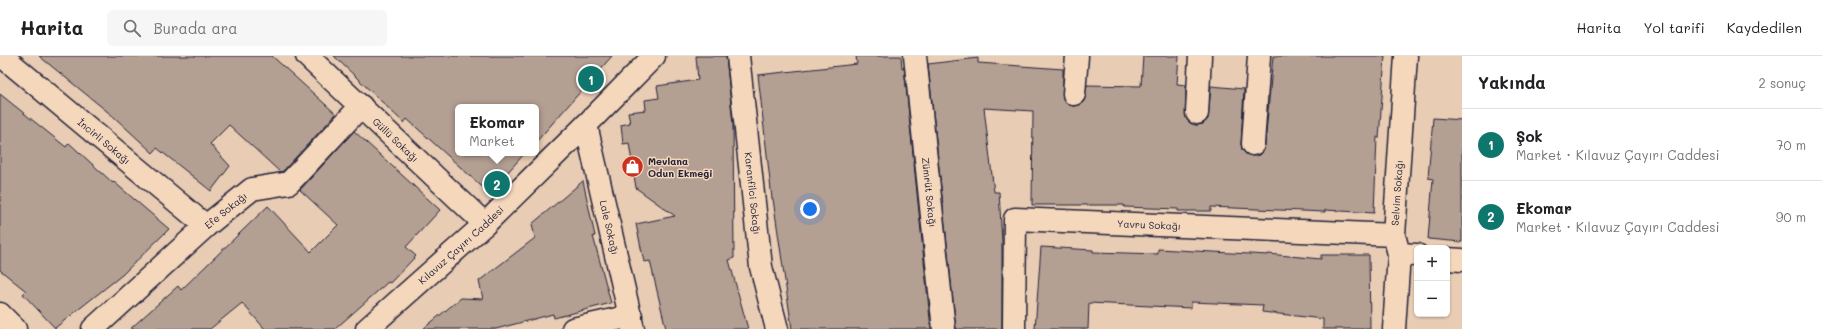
<!DOCTYPE html>
<html lang="tr">
<meta charset="utf-8">
<style>
:root{--surface:#fff;--page:#f6f6f6;--text:#202124;--muted:#757577;--line:#e0e0e0;--accent:#0f766e}
body{margin:0;font-family:Mali,sans-serif;background:var(--page);color:var(--text)}
.controls{position:absolute;right:12px;bottom:12px;display:grid;overflow:hidden;border-radius:6px;box-shadow:0 1px 3px #0004}
.controls button{width:36px;height:36px;display:grid;place-items:center;padding:0;border:0;border-bottom:1px solid var(--line);background:var(--surface);color:var(--text);font:20px sans-serif}
.you{position:absolute;left:810px;top:153px;width:14px;height:14px;margin:-10px;border:3px solid #fff;border-radius:50%;background:#1a73e8;box-shadow:0 0 0 6px #1a73e833}
.badge{display:grid;place-items:center;width:26px;height:26px;border-radius:50%;background:var(--accent);color:#fff;font-size:13px;font-weight:700}
.pin{position:absolute;translate:-50% -50%;border:2px solid #fff;box-shadow:0 1px 4px #0006}
.popup{position:absolute;left:455px;top:48px;width:84px;height:52px;box-sizing:border-box;display:grid;place-content:center;border-radius:6px;background:var(--surface);filter:drop-shadow(0 1px 3px #0005);font-size:13px;white-space:nowrap;color:var(--muted)}
.popup b{font-size:15px;color:var(--text)}
.popup::after{content:'';position:absolute;left:50%;top:100%;margin-left:-8px;border:8px solid transparent;border-top-color:var(--surface)}
.list{margin:0;padding:0;list-style:none}
h2{display:flex;justify-content:space-between;align-items:center;height:52px;margin:0;padding:0 16px;font-size:17px}
h2 small{font-size:13px;font-weight:400;color:var(--muted)}
.list li{display:grid;grid-template-columns:26px 1fr auto;gap:12px;align-items:center;box-sizing:border-box;height:72px;padding:0 16px;border-top:1px solid var(--line)}
.list b{display:block;font-size:15px;white-space:nowrap}
.list p{margin:0;font-size:13px;white-space:nowrap;color:var(--muted)}
.list em{font-size:13px;font-style:normal;color:var(--muted)}
.icon{flex:none;width:22px;height:22px;fill:none;stroke:currentColor;stroke-width:2;stroke-linecap:round;stroke-linejoin:round}
.map{position:relative;flex:none;width:1462px;height:273px;overflow:hidden}
header{display:flex;align-items:center;gap:24px;box-sizing:border-box;height:56px;padding:0 20px;background:var(--surface);border-bottom:1px solid var(--line)}
header strong{font-size:19px}
nav{display:flex;gap:22px;margin-inline-start:auto;font-size:14px}
.search{width:280px;height:36px;background:var(--page);display:flex;align-items:center;gap:10px;box-sizing:border-box;padding:0 14px;border-radius:6px;color:var(--muted);font-size:15px}
main{display:flex}
aside{flex:1;background:var(--surface)}
.map>svg:first-child{display:block}
.building{fill:#b49f93;stroke:#22223b}
.lines{fill:none;stroke-linecap:round;stroke-linejoin:round}
.minor-casing{stroke:#22223b;stroke-width:25}
.minor{stroke:#f5d7bb;stroke-width:22}
.labels{text-anchor:middle;stroke-width:3;stroke-linejoin:round;paint-order:stroke}
.street-label{font-size:10px;fill:#22223b;stroke:#f5d7bb}
.poi-label{font-size:10px;font-weight:bold;fill:#22223b;stroke:#f5d7bb;text-anchor:start}
</style>
<header>
<strong>Harita</strong>
<div class="search"><svg class="icon" aria-label="search" viewBox="0 0 24 24"><circle cx="10" cy="10" r="6"/><path d="M15 15l6 6"/></svg>Burada ara</div>
<nav><a>Harita</a><a>Yol tarifi</a><a>Kaydedilen</a></nav>
</header>
<main>
<div class="map">
<svg width="1462" height="273" viewBox="0 0 1462 273">
<rect width="100%" height="100%" fill="#e8ccb3"/>
<filter id="ink" filterUnits="userSpaceOnUse"><feTurbulence type="fractalNoise" baseFrequency=".025" numOctaves="2"/><feDisplacementMap in="SourceGraphic" scale="8" xChannelSelector="R" yChannelSelector="G"/><feConvolveMatrix kernelMatrix="1 2 1 2 8 2 1 2 1" color-interpolation-filters="sRGB"/></filter>
<g filter="url(#ink)">
<path class="building" d="M 39,0 L 272,0 L 336,58 L 283,115 L 280,116 L 229,69 L 210,88 L 230,110 L 211,135 L 157,92 L 153,97 L 114,61 Z
M 334,0 L 612,0 L 536,86 L 536,51 L 458,51 L 458,97 L 525,97 L 489,137 L 407,63 L 404,67 Z
M 696,0 L 726,0 L 733,68 L 734,202 L 729,204 L 748,273 L 666,273 L 650,205 L 644,206 L 636,168 L 675,160 L 636,132 L 629,87 L 623,88 L 621,69 L 630,67 L 628,56 L 646,54 L 645,44 L 659,42 L 657,30 L 698,24 Z
M 856,0 L 901,0 L 902,12 L 904,11 L 931,273 L 792,273 L 773,143 L 772,143 L 758,19 L 857,8 Z
M 1143,0 L 1179,0 L 1177,28 L 1186,29 L 1186,62 L 1190,67 L 1196,69 L 1203,68 L 1208,63 L 1211,30 L 1244,33 L 1241,88 L 1242,94 L 1246,98 L 1253,100 L 1259,99 L 1263,95 L 1265,89 L 1273,0 L 1385,0 L 1379,82 L 1377,81 L 1374,157 L 1325,154 L 1325,156 L 1211,151 L 1211,155 L 1178,155 L 1178,153 L 1124,151 L 1124,149 L 1032,149 L 1033,55 L 984,52 L 994,136 L 999,136 L 1002,186 L 1002,273 L 956,273 L 928,8 L 978,2 L 978,7 L 1063,13 L 1063,43 L 1067,48 L 1073,50 L 1080,49 L 1084,45 L 1087,29 L 1141,30 Z
M 0,38 L 66,91 L 69,87 L 113,127 L 114,126 L 169,173 L 122,219 L 55,272 L 23,238 L 26,235 L 0,214 Z
M 1433,62 L 1462,64 L 1462,186 L 1428,183 L 1433,123 L 1428,122 Z
M 354,75 L 440,154 L 406,191 L 416,200 L 390,227 L 388,226 L 335,273 L 265,273 L 242,247 L 210,273 L 130,273 L 178,230 L 181,234 L 268,150 L 311,196 L 338,169 L 300,134 Z
M 583,125 L 595,180 L 593,180 L 611,247 L 554,262 L 553,258 L 496,273 L 423,273 L 461,242 L 483,243 L 479,225 L 535,182 L 532,168 Z
M 1041,191 L 1093,194 L 1093,196 L 1158,198 L 1158,193 L 1268,199 L 1268,198 L 1321,203 L 1321,199 L 1369,199 L 1370,273 L 1323,273 L 1323,263 L 1262,256 L 1263,249 L 1191,246 L 1191,252 L 1089,247 L 1088,273 L 1035,273 Z"/>
<g class="lines">
<defs>
<g id="minor">
<path id="s1" d="M 2,0 L 206,170"/>
<path id="s2" d="M 307,0 L 485,168"/>
<path id="s3" d="M 738,0 L 761,211 L 777,273"/>
<path id="s4" d="M 915,0 L 944,273"/>
<path d="M 1074,38 L 1077,0"/>
<path d="M 1197,57 L 1200,0"/>
<path id="s5" d="M 586,69 L 633,273"/>
<path d="M 1253,88 L 1259,0"/>
<path d="M 1399,198 L 1417,199"/>
<path d="M 1447,203 L 1462,204"/>
<path d="M 0,258 L 15,273"/>
<path id="s6" d="M 93,273 L 206,170 L 252,133 L 289,127 L 361,50"/>
<path id="s7" d="M 367,273 L 485,168 L 586,69 L 654,0"/>
<path d="M 573,273 L 631,260"/>
<path id="s8" d="M 1014,273 L 1015,163 L 1394,179"/>
<path id="s9" d="M 1394,273 L 1399,198 L 1394,179 L 1406,0"/>
</g>
</defs>
<use href="#minor" class="minor-casing"/>
<use href="#minor" class="minor"/>
</g>
</g>
<defs>
<symbol id="shop-disc" viewBox="-11 -11 22 22"><circle r="9.5" fill="#c8321e" stroke="#f5d7bb"/><path d="M-5-2.5h2.3a2.7 3.5 0 0 1 5.4 0H5L5.5 6h-11ZM-1.5-2.5h3a1.5 2.3 0 0 0-3 0Z" fill="#fff"/></symbol>
</defs>
<g fill-rule="evenodd">
<use href="#shop-disc" x="620" y="98" width="25" height="25"/>
</g>
<g class="labels">
<g class="street-label">
<text dy="4" stroke="none"><textPath href="#s2" startOffset="122">Güllü Sokağı</textPath></text>
<text dy="4" stroke="none"><textPath href="#s1" startOffset="133">İncirli Sokağı</textPath></text>
<text dy="4" stroke="none"><textPath href="#s4" startOffset="137">Zümrüt Sokağı</textPath></text>
<text dy="4" stroke="none"><textPath href="#s3" startOffset="138">Karanfilci Sokağı</textPath></text>
<text dy="4" stroke="none"><textPath href="#s9" startOffset="137">Selvim Sokağı</textPath></text>
<text dy="4" stroke="none"><textPath href="#s6" startOffset="178">Efe Sokağı</textPath></text>
<text dy="4" stroke="none"><textPath href="#s8" startOffset="244">Yavru Sokağı</textPath></text>
<text dy="4" stroke="none"><textPath href="#s5" startOffset="105">Lale Sokağı</textPath></text>
<text dy="4" stroke="none"><textPath href="#s7" startOffset="126">Kılavuz Çayırı Caddesi</textPath></text>
</g>
<g class="poi-label">
<text x="648" y="109">Mevlana<tspan x="648" dy="12">Odun Ekmeği</tspan></text>
</g>
</g>
</svg>
<div class="controls">
<button>+</button>
<button>−</button>
</div>
<div class="you"></div>
<div class="pin badge" style="left:591px;top:23px">1</div>
<div class="pin badge" style="left:497px;top:128px">2</div>
<div class="popup"><b>Ekomar</b>Market</div>
</div>
<aside>
<h2>Yakında<small>2 sonuç</small></h2>
<ul class="list">
<li><span class="badge">1</span><div><b>Şok</b><p>Market · Kılavuz Çayırı Caddesi</p></div><em>70 m</em></li>
<li><span class="badge">2</span><div><b>Ekomar</b><p>Market · Kılavuz Çayırı Caddesi</p></div><em>90 m</em></li>
</ul>
</aside>
</main>
